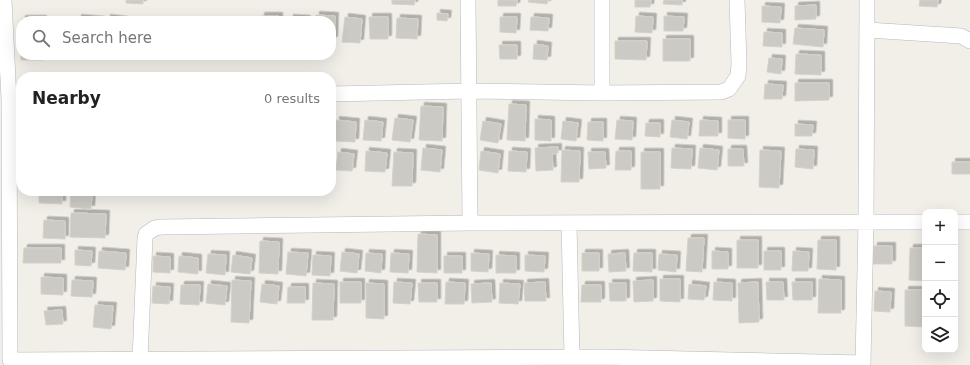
<!DOCTYPE html>
<meta charset="utf-8">
<style>
:root{--surface:#fff;--page:#f2f2f2;--text:#222;--muted:#767676;--line:#e0e0e0}
body{margin:0;font-family:"DejaVu Sans",sans-serif;background:var(--page);color:var(--text)}
.controls{position:absolute;right:12px;bottom:12px;display:grid;overflow:hidden;border-radius:8px;box-shadow:0 4px 16px #0002}
.controls button{width:36px;height:36px;display:grid;place-items:center;padding:0;border:0;border-bottom:1px solid var(--line);background:var(--surface);color:var(--text);font:20px sans-serif}
.list{margin:0;padding:0;list-style:none}
h2{display:flex;justify-content:space-between;align-items:center;height:52px;margin:0;padding:0 16px;font-size:17px}
h2 small{font-size:13px;font-weight:400;color:var(--muted)}
.icon{flex:none;width:22px;height:22px;fill:none;stroke:currentColor;stroke-width:2;stroke-linecap:round;stroke-linejoin:round}
.map{position:relative;flex:none;width:970px;height:365px;overflow:hidden}
.search{position:absolute;background:var(--surface);box-shadow:0 4px 16px #0002;left:16px;top:16px;width:320px;height:44px;display:flex;align-items:center;gap:10px;box-sizing:border-box;padding:0 14px;border-radius:16px;color:var(--muted);font-size:15px}
.panel{position:absolute;background:var(--surface);box-shadow:0 4px 16px #0002;left:16px;top:72px;width:320px;height:124px;border-radius:16px}
.map>svg:first-child{display:block}
.building{fill:#cccac5;stroke:#d6d1c6;filter:url(#shadow)}
.lines{fill:none;stroke-linecap:round;stroke-linejoin:round}
.minor-casing{stroke:#b5b8bc;stroke-width:16}
.minor{stroke:#fff;stroke-width:15}
</style>
<div class="map">
<svg width="970" height="365" viewBox="0 0 970 365">
<defs>
<filter id="shadow"><feDropShadow dx="3.5" dy="-3.5" stdDeviation="0" flood-color="#0004"/></filter>
</defs>
<rect width="100%" height="100%" fill="#f1efe8"/>
<path class="building" d="M 126,0 L 143,0 L 143,4 L 126,3 Z
M 392,0 L 415,0 L 414,5 L 392,4 Z
M 498,0 L 517,0 L 516,6 L 498,6 Z
M 529,0 L 548,0 L 547,4 L 528,2 Z
M 635,0 L 651,0 L 650,7 L 635,7 Z
M 664,0 L 682,0 L 682,5 L 663,4 Z
M 920,0 L 938,0 L 937,7 L 919,6 Z
M 816,5 L 816,19 L 795,20 L 795,6 Z
M 762,6 L 781,7 L 780,23 L 762,22 Z
M 437,13 L 448,14 L 447,21 L 437,20 Z
M 316,15 L 335,16 L 334,40 L 331,40 L 331,21 L 316,21 Z
M 261,16 L 279,16 L 279,21 L 261,21 Z
M 636,16 L 653,17 L 652,33 L 635,32 Z
M 664,16 L 684,17 L 683,31 L 664,31 Z
M 345,17 L 362,19 L 360,43 L 342,42 Z
M 369,17 L 388,17 L 388,39 L 370,39 Z
M 500,17 L 517,17 L 516,33 L 500,32 Z
M 531,17 L 549,18 L 548,31 L 530,30 Z
M 78,18 L 101,20 L 101,21 L 78,21 Z
M 107,18 L 124,20 L 124,21 L 107,21 Z
M 290,18 L 307,19 L 307,21 L 290,21 Z
M 397,18 L 418,19 L 417,39 L 396,38 Z
M 22,19 L 43,19 L 43,21 L 22,21 Z
M 795,28 L 824,30 L 823,47 L 793,44 Z
M 764,32 L 782,33 L 782,47 L 763,46 Z
M 663,39 L 690,39 L 690,61 L 663,61 Z
M 615,41 L 647,41 L 646,60 L 615,59 Z
M 534,44 L 548,46 L 547,60 L 533,59 Z
M 499,45 L 517,45 L 517,59 L 500,59 Z
M 796,54 L 821,55 L 821,75 L 795,74 Z
M 21,55 L 43,55 L 43,60 L 21,60 Z
M 769,58 L 782,59 L 781,74 L 767,72 Z
M 795,83 L 829,83 L 829,100 L 795,101 Z
M 765,84 L 783,85 L 782,99 L 764,99 Z
M 509,104 L 526,105 L 525,141 L 507,140 Z
M 421,106 L 443,107 L 442,141 L 419,140 Z
M 395,118 L 413,120 L 410,142 L 392,140 Z
M 535,119 L 551,120 L 551,141 L 535,140 Z
M 336,120 L 356,122 L 355,142 L 335,141 Z
M 365,120 L 383,122 L 381,141 L 363,140 Z
M 617,120 L 633,121 L 632,140 L 615,139 Z
M 672,120 L 689,122 L 687,139 L 670,137 Z
M 700,120 L 718,121 L 718,136 L 699,136 Z
M 728,120 L 745,120 L 745,139 L 728,138 Z
M 483,121 L 501,124 L 498,143 L 480,140 Z
M 563,121 L 578,123 L 576,141 L 561,139 Z
M 588,122 L 603,122 L 603,141 L 587,140 Z
M 646,123 L 660,123 L 660,137 L 645,136 Z
M 795,124 L 813,125 L 812,136 L 795,136 Z
M 558,147 L 558,153 L 552,154 L 553,170 L 536,171 L 535,148 Z
M 423,148 L 442,150 L 440,172 L 421,170 Z
M 672,148 L 692,149 L 691,169 L 671,168 Z
M 700,148 L 719,150 L 717,170 L 698,168 Z
M 728,149 L 743,149 L 744,166 L 728,166 Z
M 796,149 L 814,150 L 813,169 L 795,167 Z
M 562,150 L 580,151 L 579,182 L 561,182 Z
M 760,150 L 781,151 L 779,188 L 759,187 Z
M 366,151 L 387,153 L 385,172 L 365,171 Z
M 481,151 L 500,154 L 498,173 L 479,170 Z
M 509,151 L 527,152 L 526,172 L 508,171 Z
M 616,151 L 631,151 L 631,170 L 615,170 Z
M 338,152 L 354,154 L 352,171 L 336,170 Z
M 394,152 L 413,153 L 412,186 L 392,186 Z
M 588,152 L 605,152 L 606,168 L 589,169 Z
M 641,152 L 660,152 L 660,189 L 641,189 Z
M 952,162 L 970,162 L 970,174 L 952,174 Z
M 39,191 L 62,191 L 62,204 L 39,203 Z
M 71,192 L 92,194 L 91,209 L 70,207 Z
M 71,213 L 106,214 L 105,238 L 70,237 Z
M 44,220 L 65,221 L 65,239 L 43,238 Z
M 418,234 L 437,235 L 437,273 L 417,272 Z
M 688,238 L 704,238 L 702,272 L 686,271 Z
M 737,240 L 758,240 L 758,268 L 737,268 Z
M 818,240 L 836,240 L 836,270 L 817,269 Z
M 260,241 L 279,242 L 278,274 L 259,273 Z
M 874,246 L 892,246 L 892,264 L 873,264 Z
M 24,248 L 61,248 L 61,263 L 23,263 Z
M 910,248 L 925,248 L 925,281 L 909,280 Z
M 75,250 L 92,251 L 91,266 L 75,265 Z
M 99,251 L 126,253 L 125,270 L 98,268 Z
M 712,251 L 728,252 L 728,269 L 712,269 Z
M 764,251 L 781,251 L 781,270 L 764,270 Z
M 793,251 L 809,252 L 808,271 L 792,271 Z
M 288,252 L 308,253 L 306,276 L 286,274 Z
M 342,252 L 359,254 L 357,273 L 340,271 Z
M 366,253 L 382,254 L 381,273 L 365,271 Z
M 391,253 L 409,254 L 408,273 L 390,272 Z
M 471,253 L 489,254 L 488,272 L 471,271 Z
M 582,253 L 599,253 L 599,271 L 582,271 Z
M 625,253 L 626,271 L 609,272 L 608,254 Z
M 634,253 L 652,253 L 652,272 L 633,271 Z
M 208,254 L 226,255 L 225,275 L 206,273 Z
M 659,254 L 677,255 L 676,272 L 658,270 Z
M 233,255 L 252,258 L 250,274 L 231,272 Z
M 313,255 L 331,256 L 330,276 L 312,275 Z
M 496,255 L 516,256 L 516,273 L 496,273 Z
M 525,255 L 545,256 L 544,272 L 525,271 Z
M 153,256 L 170,257 L 170,273 L 153,272 Z
M 179,256 L 198,258 L 198,274 L 178,272 Z
M 444,256 L 462,256 L 462,273 L 444,273 Z
M 41,277 L 63,278 L 63,295 L 41,294 Z
M 660,279 L 680,279 L 680,302 L 660,301 Z
M 819,279 L 841,280 L 841,313 L 818,313 Z
M 72,280 L 93,281 L 92,297 L 71,296 Z
M 232,280 L 251,281 L 249,323 L 231,322 Z
M 653,280 L 653,301 L 634,302 L 633,281 Z
M 340,282 L 361,282 L 361,303 L 340,303 Z
M 394,282 L 412,283 L 410,304 L 393,303 Z
M 446,282 L 465,283 L 464,304 L 445,304 Z
M 545,282 L 546,301 L 525,301 L 524,283 Z
M 714,282 L 732,283 L 732,301 L 713,300 Z
M 758,282 L 759,322 L 739,323 L 738,283 Z
M 766,282 L 783,282 L 784,300 L 767,300 Z
M 792,282 L 812,282 L 812,300 L 793,300 Z
M 313,283 L 334,284 L 333,320 L 312,320 Z
M 366,283 L 384,284 L 384,319 L 366,318 Z
M 418,283 L 437,283 L 437,302 L 419,302 Z
M 491,283 L 492,302 L 472,303 L 471,284 Z
M 500,283 L 520,284 L 518,304 L 499,303 Z
M 609,283 L 626,283 L 626,301 L 610,301 Z
M 208,284 L 227,286 L 225,305 L 206,303 Z
M 262,284 L 279,286 L 277,304 L 260,302 Z
M 689,284 L 706,286 L 704,300 L 688,299 Z
M 181,285 L 200,285 L 199,305 L 180,304 Z
M 582,285 L 601,285 L 601,302 L 581,302 Z
M 153,286 L 170,287 L 169,304 L 152,303 Z
M 288,287 L 305,287 L 305,303 L 287,303 Z
M 905,290 L 925,290 L 925,327 L 905,326 Z
M 875,291 L 891,292 L 890,312 L 874,311 Z
M 95,305 L 113,306 L 111,329 L 93,327 Z
M 62,310 L 63,324 L 46,325 L 44,311 Z"/>
<g class="lines">
<defs>
<path id="minor" d="M 4,0 L 9,99 L 10,360 L 602,357 L 863,363 L 866,222 L 867,0
M 468,0 L 470,223
M 602,0 L 602,93
M 868,30 L 961,36 L 970,41
M 331,94 L 469,91 L 602,93 L 721,92 L 729,89 L 738,76 L 739,64 L 737,0
M 955,222 L 970,222
M 569,223 L 572,357
M 140,360 L 145,238 L 146,234 L 155,228 L 161,227 L 470,223 L 925,222"/>
</defs>
<use href="#minor" class="minor-casing"/>
<use href="#minor" class="minor"/>
</g>
</svg>
<div class="controls">
<button>+</button>
<button>−</button>
<button><svg class="icon" aria-label="locate" viewBox="0 0 24 24"><circle cx="12" cy="12" r="6"/><path d="M12 2v4M12 18v4M2 12h4M18 12h4"/></svg></button>
<button><svg class="icon" aria-label="layers" viewBox="0 0 24 24"><path d="M12 4l9 5-9 5-9-5zM3 14l9 5 9-5"/></svg></button>
</div>
<div class="search"><svg class="icon" aria-label="search" viewBox="0 0 24 24"><circle cx="10" cy="10" r="6"/><path d="M15 15l6 6"/></svg>Search here</div>
<section class="panel">
<h2>Nearby<small>0 results</small></h2>
<ul class="list">
</ul>
</section>
</div>
